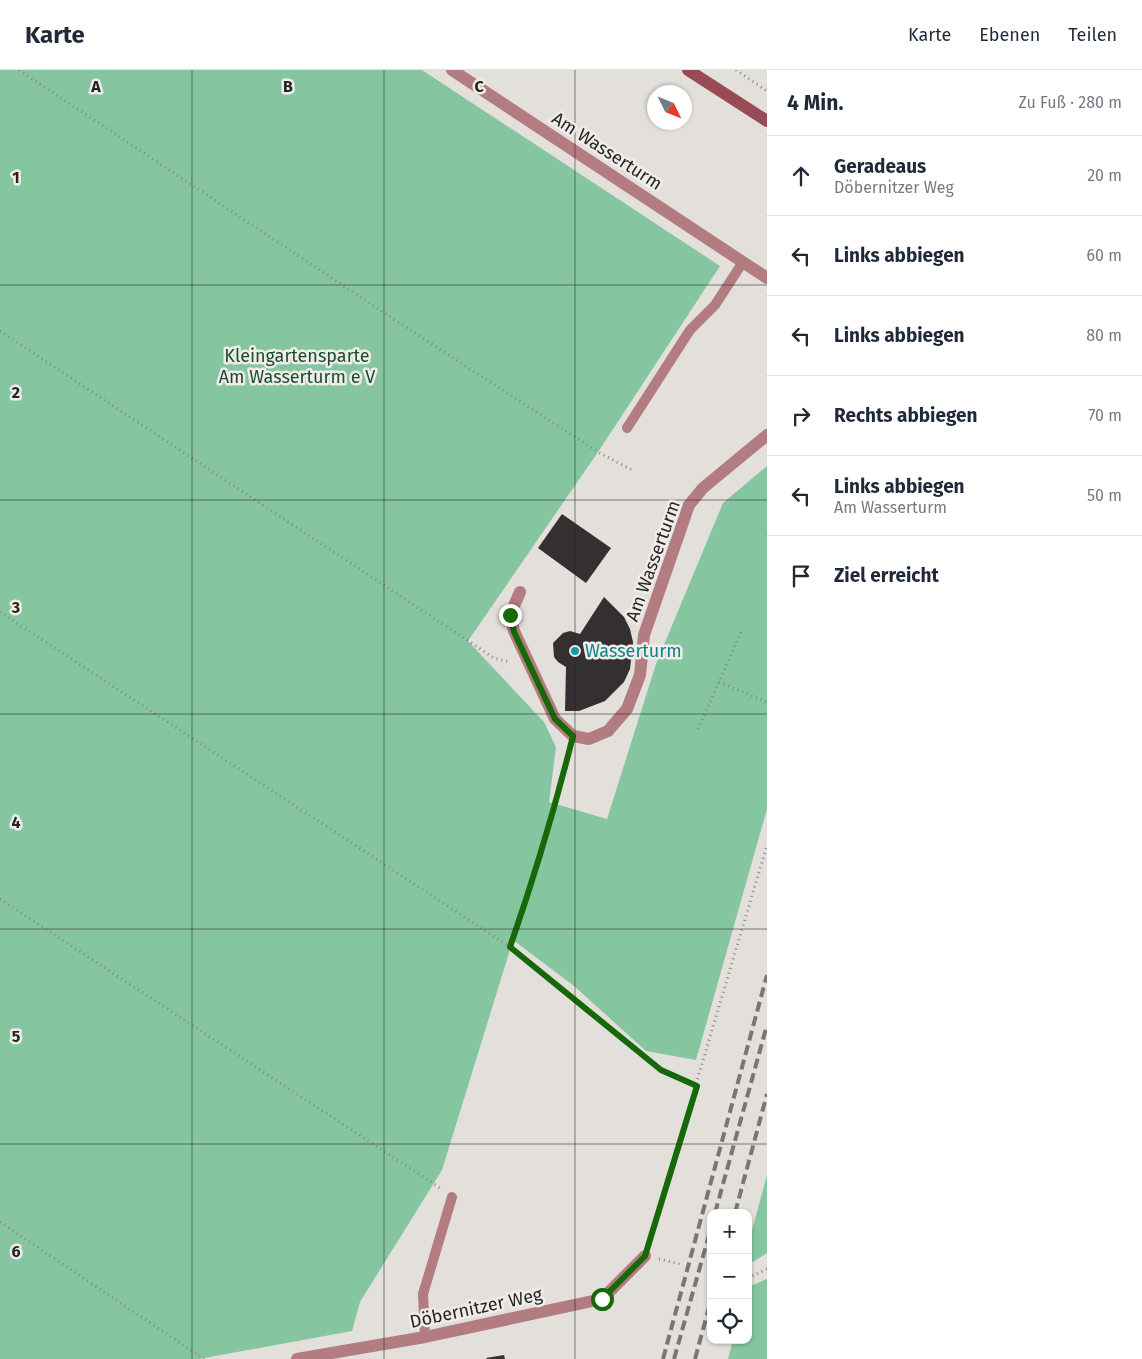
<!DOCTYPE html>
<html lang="de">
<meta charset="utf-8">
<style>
:root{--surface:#fff;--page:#f2f2f3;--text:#1f2937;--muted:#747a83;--line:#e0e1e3}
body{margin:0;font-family:"Fira Sans",sans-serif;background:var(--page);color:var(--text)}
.controls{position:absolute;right:15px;bottom:15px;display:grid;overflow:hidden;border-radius:10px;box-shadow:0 1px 4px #0004}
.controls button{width:45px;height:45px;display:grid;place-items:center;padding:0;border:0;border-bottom:1px solid var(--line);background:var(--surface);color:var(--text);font:25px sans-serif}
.compass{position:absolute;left:647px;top:15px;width:45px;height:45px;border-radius:50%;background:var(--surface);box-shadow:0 1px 4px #0004;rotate:133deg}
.stop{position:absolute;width:15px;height:15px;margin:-11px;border:4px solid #176809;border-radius:50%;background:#fff}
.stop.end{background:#176809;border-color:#fff;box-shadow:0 1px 5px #0008}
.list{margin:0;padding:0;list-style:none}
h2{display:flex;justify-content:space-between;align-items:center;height:65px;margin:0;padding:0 20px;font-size:21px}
h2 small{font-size:16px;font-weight:400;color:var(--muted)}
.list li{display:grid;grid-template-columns:32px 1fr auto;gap:15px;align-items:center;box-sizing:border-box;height:80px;padding:0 20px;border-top:1px solid var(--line)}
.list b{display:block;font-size:19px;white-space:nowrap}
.list p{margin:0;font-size:16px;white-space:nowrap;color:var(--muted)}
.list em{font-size:16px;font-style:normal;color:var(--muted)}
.icon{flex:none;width:28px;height:28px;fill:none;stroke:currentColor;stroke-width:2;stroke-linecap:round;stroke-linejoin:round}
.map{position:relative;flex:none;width:767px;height:1289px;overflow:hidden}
header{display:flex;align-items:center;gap:30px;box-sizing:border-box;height:70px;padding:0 25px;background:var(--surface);border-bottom:1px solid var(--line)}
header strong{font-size:24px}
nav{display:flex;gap:28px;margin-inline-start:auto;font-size:18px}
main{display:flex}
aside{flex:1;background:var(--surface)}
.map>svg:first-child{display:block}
.green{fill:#85c6a0}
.building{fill:#343031}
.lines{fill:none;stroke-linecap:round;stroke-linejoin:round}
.path{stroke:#8a8784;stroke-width:3;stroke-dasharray:1 4;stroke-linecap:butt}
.lane{stroke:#b37c81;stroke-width:10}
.street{stroke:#b37c81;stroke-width:12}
.secondary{stroke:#984b54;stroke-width:12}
.rail{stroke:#797674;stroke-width:4;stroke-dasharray:10 5;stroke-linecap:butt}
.route{stroke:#176809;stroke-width:6}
.grid{fill:none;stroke:#272524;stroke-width:1;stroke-opacity:0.55}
.culture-dot{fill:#0f9aa8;stroke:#f0ece8;stroke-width:2}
.labels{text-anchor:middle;stroke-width:5;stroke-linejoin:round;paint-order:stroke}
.street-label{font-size:18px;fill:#272524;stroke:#f0ece8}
.park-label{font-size:18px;fill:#174c32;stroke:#f0ece8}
.culture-label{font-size:18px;fill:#0d838f;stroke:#f0ece8;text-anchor:start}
.grid-label{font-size:16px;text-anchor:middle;font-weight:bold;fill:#272524;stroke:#f0ece8;stroke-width:5;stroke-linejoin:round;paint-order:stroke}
</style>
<header>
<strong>Karte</strong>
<nav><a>Karte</a><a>Ebenen</a><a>Teilen</a></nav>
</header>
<main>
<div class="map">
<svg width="767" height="1289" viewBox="0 0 767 1289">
<rect width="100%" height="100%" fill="#e3dfdb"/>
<path class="green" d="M 0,0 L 422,0 L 720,196 L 598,382 L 468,571 L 544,652 L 556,677 L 549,732 L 607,749 L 656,594 L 723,433 L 767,396 L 767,739 L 696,990 L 646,981 L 574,916 L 513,870 L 442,1100 L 360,1232 L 352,1261 L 199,1289 L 0,1289 Z
M 767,1105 L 767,1183 L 748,1195 L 748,1175 Z
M 767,1209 L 767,1289 L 728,1289 L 733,1270 L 748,1270 L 748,1217 Z"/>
<path class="building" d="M 562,444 L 611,478 L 586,513 L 538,478 Z
M 604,527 L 624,547 L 630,559 L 633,572 L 630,599 L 624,612 L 605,631 L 579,641 L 565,641 L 566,597 L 558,592 L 554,587 L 553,573 L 563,563 L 570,561 L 580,564 Z
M 504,1285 L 505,1289 L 487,1289 L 486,1288 Z"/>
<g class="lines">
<path class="path" d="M 19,0 L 395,250 L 598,382 L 634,401
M 736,0 L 767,21
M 0,261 L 494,588 L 510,592
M 0,542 L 510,877
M 719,612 L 767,632
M 698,659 L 742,560
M 569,681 L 535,806 L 510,877 L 661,1000 L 697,1016
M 0,829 L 440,1118
M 0,1152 L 204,1289
M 649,1172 L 767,775
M 659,1189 L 680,1194
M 748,1208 L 767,1199"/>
<path class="lane" d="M 627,358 L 690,260 L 715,235 L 743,192
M 425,1267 L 423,1224 L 452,1127"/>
<path class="street" d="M 452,0 L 767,208
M 520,522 L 510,545 L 514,561 L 555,649 L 573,666 L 589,669 L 608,661 L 627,639 L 640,605 L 644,565 L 689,435 L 703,418 L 767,365
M 297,1289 L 425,1267 L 602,1229 L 645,1186"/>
<path class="secondary" d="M 688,0 L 767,51"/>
<path class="rail" d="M 715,1143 L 767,955
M 735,1143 L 767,1024
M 663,1289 L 767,905
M 674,1289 L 711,1158
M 695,1289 L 711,1230"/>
</g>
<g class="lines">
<path class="route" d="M 510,545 L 514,562 L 555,649 L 573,666 C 555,738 534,808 510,877 L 661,1000 L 697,1016 L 645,1186 L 602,1229"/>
</g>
<path class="grid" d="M 192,0 L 192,1289M 384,0 L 384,1289M 575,0 L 575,1289M 0,215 L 767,215M 0,430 L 767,430M 0,644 L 767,644M 0,859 L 767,859M 0,1074 L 767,1074"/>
<circle class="culture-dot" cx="575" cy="581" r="5"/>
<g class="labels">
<g class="street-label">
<text transform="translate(607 81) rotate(33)" y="6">Am Wasserturm</text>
<text transform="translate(653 491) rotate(-70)" y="6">Am Wasserturm</text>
<text transform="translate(476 1238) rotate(-12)" y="6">Döbernitzer Weg</text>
</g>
<g class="park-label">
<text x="297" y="292">Kleingartensparte<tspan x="297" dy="21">Am Wasserturm e V</tspan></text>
</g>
<g class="culture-label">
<text x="585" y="587">Wasserturm</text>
</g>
</g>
<g class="grid-label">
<text x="96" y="22">A</text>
<text x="288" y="22">B</text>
<text x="479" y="22">C</text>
<text x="16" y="113">1</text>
<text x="16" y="328">2</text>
<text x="16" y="543">3</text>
<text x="16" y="758">4</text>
<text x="16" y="972">5</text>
<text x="16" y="1187">6</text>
</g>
</svg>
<div class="controls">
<button>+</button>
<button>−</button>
<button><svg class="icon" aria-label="locate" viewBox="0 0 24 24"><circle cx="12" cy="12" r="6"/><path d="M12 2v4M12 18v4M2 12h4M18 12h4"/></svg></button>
</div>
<svg class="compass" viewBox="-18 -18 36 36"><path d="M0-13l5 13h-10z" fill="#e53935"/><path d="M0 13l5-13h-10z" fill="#747a83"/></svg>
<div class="stop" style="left:602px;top:1229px"></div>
<div class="stop end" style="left:510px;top:545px"></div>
</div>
<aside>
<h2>4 Min.<small>Zu Fuß · 280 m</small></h2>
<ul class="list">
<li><svg class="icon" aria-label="ahead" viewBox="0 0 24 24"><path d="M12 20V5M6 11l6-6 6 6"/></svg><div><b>Geradeaus</b><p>Döbernitzer Weg</p></div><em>20 m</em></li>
<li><svg class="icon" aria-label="left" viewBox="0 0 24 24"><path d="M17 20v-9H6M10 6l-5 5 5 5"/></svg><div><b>Links abbiegen</b></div><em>60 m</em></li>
<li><svg class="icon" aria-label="left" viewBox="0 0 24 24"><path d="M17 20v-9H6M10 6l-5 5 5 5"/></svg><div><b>Links abbiegen</b></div><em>80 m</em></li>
<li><svg class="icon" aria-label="right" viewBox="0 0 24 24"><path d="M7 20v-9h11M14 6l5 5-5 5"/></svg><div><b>Rechts abbiegen</b></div><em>70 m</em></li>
<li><svg class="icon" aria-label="left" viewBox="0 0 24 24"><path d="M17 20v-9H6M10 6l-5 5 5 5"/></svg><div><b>Links abbiegen</b><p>Am Wasserturm</p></div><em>50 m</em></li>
<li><svg class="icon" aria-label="arrive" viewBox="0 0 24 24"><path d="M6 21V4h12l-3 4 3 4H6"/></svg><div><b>Ziel erreicht</b></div></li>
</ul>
</aside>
</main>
